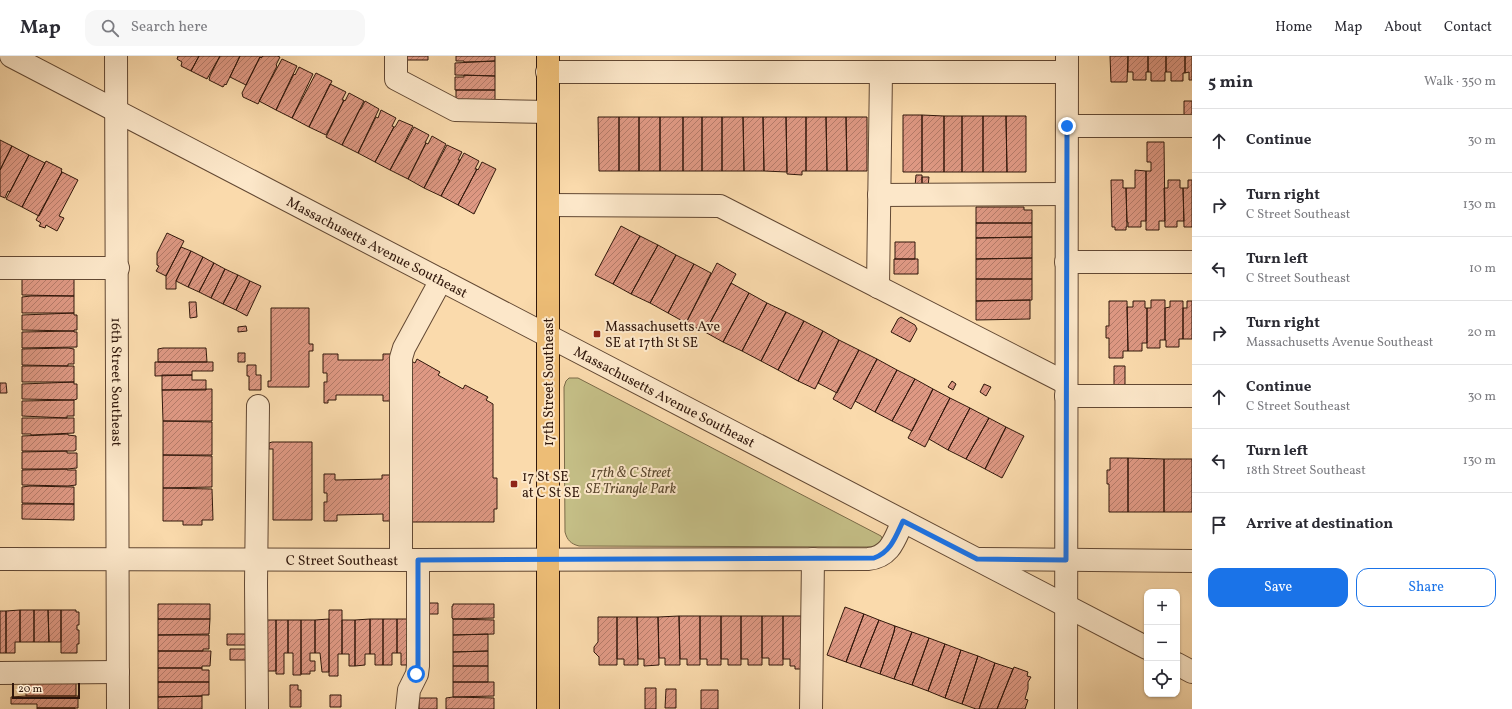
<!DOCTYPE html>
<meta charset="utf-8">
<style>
:root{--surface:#fff;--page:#f7f7f7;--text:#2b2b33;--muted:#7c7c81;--line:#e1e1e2;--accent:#1a73e8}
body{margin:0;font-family:Vollkorn,serif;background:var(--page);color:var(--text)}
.controls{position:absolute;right:12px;bottom:12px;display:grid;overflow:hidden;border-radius:8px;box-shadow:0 1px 3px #0004}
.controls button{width:36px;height:36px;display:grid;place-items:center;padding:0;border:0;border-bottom:1px solid var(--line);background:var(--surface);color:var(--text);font:20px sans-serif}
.scale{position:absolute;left:12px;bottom:10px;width:68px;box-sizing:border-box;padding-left:4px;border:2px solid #30170b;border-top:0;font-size:11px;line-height:14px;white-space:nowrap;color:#30170b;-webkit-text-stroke:3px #fce7c9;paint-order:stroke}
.stop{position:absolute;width:12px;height:12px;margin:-9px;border:3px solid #1a73e8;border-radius:50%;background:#fff}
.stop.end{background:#1a73e8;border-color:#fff;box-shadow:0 1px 4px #0008}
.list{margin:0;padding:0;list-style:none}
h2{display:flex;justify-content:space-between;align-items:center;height:52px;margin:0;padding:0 16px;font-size:17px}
h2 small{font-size:13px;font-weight:400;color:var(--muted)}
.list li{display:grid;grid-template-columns:26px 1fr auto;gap:12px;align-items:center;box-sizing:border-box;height:64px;padding:0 16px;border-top:1px solid var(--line)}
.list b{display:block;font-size:15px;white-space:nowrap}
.list p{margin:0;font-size:13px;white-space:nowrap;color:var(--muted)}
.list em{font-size:13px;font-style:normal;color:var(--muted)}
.actions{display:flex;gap:8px;padding:12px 16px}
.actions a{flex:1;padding:9px 0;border:1px solid var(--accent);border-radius:12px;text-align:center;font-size:14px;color:var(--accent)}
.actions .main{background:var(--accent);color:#fff}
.icon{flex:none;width:22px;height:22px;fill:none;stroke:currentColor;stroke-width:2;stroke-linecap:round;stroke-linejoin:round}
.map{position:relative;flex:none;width:1192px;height:653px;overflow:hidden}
header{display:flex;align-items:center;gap:24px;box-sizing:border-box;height:56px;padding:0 20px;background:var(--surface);border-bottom:1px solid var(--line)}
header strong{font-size:19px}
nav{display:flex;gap:22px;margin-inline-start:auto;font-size:14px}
.search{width:280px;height:36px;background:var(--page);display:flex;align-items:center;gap:10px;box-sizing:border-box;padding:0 14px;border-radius:12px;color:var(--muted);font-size:15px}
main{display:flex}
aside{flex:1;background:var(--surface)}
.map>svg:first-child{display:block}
.park{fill:#c4be86;stroke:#7a6a48}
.building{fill:url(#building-hatch);stroke:#30170b}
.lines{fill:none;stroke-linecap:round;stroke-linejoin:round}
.minor-casing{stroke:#624833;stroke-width:24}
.major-casing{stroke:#30170b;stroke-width:24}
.minor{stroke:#fce7c9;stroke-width:22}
.major{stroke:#edbd76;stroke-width:22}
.route{stroke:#1a73e8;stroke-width:5}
.poi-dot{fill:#8f2418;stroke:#fce7c9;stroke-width:1.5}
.labels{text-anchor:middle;stroke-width:4;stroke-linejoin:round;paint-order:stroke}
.street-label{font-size:14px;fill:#30170b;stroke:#fce7c9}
.poi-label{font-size:14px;fill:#30170b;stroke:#fce7c9;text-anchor:start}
.park-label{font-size:14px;font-style:italic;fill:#5c4930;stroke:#fce7c9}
</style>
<header>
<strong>Map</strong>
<div class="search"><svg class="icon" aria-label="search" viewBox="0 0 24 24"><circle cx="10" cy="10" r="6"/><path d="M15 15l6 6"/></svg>Search here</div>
<nav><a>Home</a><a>Map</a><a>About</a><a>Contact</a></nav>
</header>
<main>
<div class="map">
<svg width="1192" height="653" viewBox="0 0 1192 653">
<defs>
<pattern id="building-hatch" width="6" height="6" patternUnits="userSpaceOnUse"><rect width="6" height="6" fill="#de9883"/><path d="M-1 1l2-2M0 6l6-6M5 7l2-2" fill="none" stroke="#b47b69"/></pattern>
</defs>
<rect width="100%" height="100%" fill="#fadaac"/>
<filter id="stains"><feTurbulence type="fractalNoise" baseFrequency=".005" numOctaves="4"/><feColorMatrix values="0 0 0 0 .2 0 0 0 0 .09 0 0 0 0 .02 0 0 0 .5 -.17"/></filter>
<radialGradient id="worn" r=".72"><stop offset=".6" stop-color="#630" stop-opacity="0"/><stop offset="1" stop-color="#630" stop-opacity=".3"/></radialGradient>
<path class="park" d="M 569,322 L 578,322 L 881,480 L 883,484 L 878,491 L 579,490 C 571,488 567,484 565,476 L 564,331 L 566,325 Z"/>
<path class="building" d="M 178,0 L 199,0 L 191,15 L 181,10 L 182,6 L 177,3 Z
M 199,0 L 220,0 L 207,23 L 191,15 Z
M 220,0 L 240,0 L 226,29 L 225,28 L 223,31 L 209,24 L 210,20 Z
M 240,0 L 263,0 L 261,2 L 260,1 L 246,29 L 230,21 Z
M 263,0 L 277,0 L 280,1 L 276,9 L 277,10 L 258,48 L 243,41 L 242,37 L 260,1 L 261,2 Z
M 406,0 L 428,0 L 428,4 L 406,4 Z
M 456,0 L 495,0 L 495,5 L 464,6 L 464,5 L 456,5 Z
M 1110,0 L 1128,0 L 1127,26 L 1111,26 Z
M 1128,0 L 1148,0 L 1148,16 L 1146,16 L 1146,24 L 1133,24 L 1133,16 L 1128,16 Z
M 1148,0 L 1166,0 L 1166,16 L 1165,16 L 1165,25 L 1151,25 L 1151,16 L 1148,16 Z
M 1166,0 L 1185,0 L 1185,17 L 1183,17 L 1183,25 L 1171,25 L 1171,16 L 1166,16 Z
M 1185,0 L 1192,0 L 1192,24 L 1189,24 L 1189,16 L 1185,17 Z
M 282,3 L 297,10 L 276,54 L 259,45 Z
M 495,5 L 495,20 L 455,19 L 455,7 Z
M 299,11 L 313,18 L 292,62 L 276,54 L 294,18 L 295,19 Z
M 316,17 L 332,25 L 309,71 L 292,62 Z
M 464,19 L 495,20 L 495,34 L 455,34 L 455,21 L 464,21 Z
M 330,28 L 346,36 L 342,44 L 344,44 L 326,79 L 309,71 Z
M 456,34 L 495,34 L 495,49 L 456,46 Z
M 349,37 L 364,45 L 342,89 L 326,81 L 344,44 L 345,45 Z
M 365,45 L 379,53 L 358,97 L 342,89 L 360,53 L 361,53 Z
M 1184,45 L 1192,45 L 1192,62 L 1184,62 Z
M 381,54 L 396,62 L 392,70 L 394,71 L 375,106 L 358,97 L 376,61 L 378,62 Z
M 903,59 L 922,59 L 922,116 L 903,116 Z
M 922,59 L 944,60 L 944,116 L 922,116 Z
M 944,60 L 962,60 L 962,116 L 944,116 Z
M 962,60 L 983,60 L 983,116 L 962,116 Z
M 983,60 L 1006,60 L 1007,116 L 983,116 Z
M 1006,60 L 1026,60 L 1026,116 L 1007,116 Z
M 598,61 L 619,61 L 619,115 L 599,115 Z
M 619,61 L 639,61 L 639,115 L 619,115 Z
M 639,61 L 660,61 L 660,115 L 639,115 Z
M 660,61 L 683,61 L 683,115 L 660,115 Z
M 683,61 L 702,61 L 702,115 L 683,115 Z
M 702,61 L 722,61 L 722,115 L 702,115 Z
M 722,61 L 743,61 L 744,115 L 722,115 Z
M 743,61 L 763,61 L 764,115 L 744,115 Z
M 763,61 L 786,61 L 787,116 L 764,115 Z
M 786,61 L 806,61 L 806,115 L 802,115 L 802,119 L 787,118 Z
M 806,61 L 826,61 L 827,115 L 806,115 Z
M 826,61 L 846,61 L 847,115 L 827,115 Z
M 846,61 L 867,61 L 867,115 L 847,115 Z
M 399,64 L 413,70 L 390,114 L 375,106 L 394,71 L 395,71 Z
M 414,71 L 429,79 L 425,87 L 426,87 L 408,123 L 390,114 Z
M 432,80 L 446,88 L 424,132 L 408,123 L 426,87 L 428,88 Z
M 0,84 L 12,90 L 0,114 Z
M 1147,86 L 1164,86 L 1165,165 L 1159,165 L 1159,174 L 1146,174 L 1146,115 L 1151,115 L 1151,106 L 1147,106 Z
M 447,89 L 462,96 L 458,104 L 460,104 L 441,140 L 424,132 Z
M 12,90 L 29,99 L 10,136 L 8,135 L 5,142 L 0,140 L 0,114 Z
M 464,97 L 479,105 L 475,113 L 477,113 L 458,149 L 441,140 Z
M 29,99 L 45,107 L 22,151 L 6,143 Z
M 46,105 L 62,113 L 61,115 L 62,116 L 39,160 L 22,151 Z
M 482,106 L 496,113 L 474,158 L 458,149 L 477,113 L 478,114 Z
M 1135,114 L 1146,115 L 1146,165 L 1141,165 L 1141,171 L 1128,171 L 1128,166 L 1127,166 L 1126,132 L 1135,132 Z
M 62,116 L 78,124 L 59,160 L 64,162 L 57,175 L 46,169 L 45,172 L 39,170 L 41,167 L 36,164 Z
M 916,119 L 922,119 L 922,131 L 915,131 Z
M 922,121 L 929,121 L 928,131 L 922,131 Z
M 1111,124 L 1123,124 L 1123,132 L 1126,132 L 1127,171 L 1126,171 L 1126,174 L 1115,174 L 1115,171 L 1112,171 Z
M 1168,124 L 1180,124 L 1180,132 L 1183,132 L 1184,165 L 1177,165 L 1177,171 L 1165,171 L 1164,132 L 1168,132 Z
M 1188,124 L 1192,124 L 1192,171 L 1184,171 L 1183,132 L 1188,132 Z
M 976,151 L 1024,151 L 1024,154 L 1032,154 L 1032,167 L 976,167 Z
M 976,167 L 1032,167 L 1032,181 L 976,182 Z
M 621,170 L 640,180 L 613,228 L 595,219 Z
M 167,177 L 184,185 L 166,220 L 156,215 L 159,210 L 157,209 L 157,197 Z
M 640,180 L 658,189 L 631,238 L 613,228 Z
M 1032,181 L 1032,202 L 976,203 L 976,182 Z
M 895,186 L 915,186 L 915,203 L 895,203 Z
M 658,189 L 676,199 L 650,247 L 631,238 Z
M 181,191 L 191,195 L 176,225 L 176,233 L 166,233 L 166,220 Z
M 191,195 L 203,201 L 188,231 L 176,225 Z
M 676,199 L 694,208 L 668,257 L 650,247 Z
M 203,201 L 214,207 L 199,236 L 188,231 Z
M 1032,202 L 1032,223 L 976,223 L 976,203 Z
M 894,203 L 918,203 L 918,218 L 894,218 Z
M 214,207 L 225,213 L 211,242 L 199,236 Z
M 717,207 L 736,218 L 705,276 L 686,267 Z
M 694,208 L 711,217 L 686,267 L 668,257 Z
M 225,213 L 238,219 L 223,248 L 211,242 Z
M 238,219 L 250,225 L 236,254 L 223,248 Z
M 22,223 L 74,223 L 74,240 L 22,239 Z
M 976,223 L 1032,223 L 1032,244 L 976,245 Z
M 250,225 L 261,230 L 247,260 L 236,254 Z
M 731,227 L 749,237 L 723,286 L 705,276 Z
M 749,237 L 767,247 L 742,295 L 723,286 Z
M 31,240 L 74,240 L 74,257 L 22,257 L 22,241 Z
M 1030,244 L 1030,263 L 976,264 L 976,245 Z
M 1151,244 L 1165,244 L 1165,284 L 1160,284 L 1160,292 L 1147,292 L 1147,252 L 1151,252 Z
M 1109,245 L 1127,245 L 1128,295 L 1123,295 L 1123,302 L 1109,302 L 1109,282 L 1106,282 L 1106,270 L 1109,270 Z
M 1133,245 L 1145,245 L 1145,252 L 1147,252 L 1147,287 L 1142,287 L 1142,295 L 1128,295 L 1127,251 L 1133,251 Z
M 1170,245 L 1183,245 L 1183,283 L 1179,283 L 1179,291 L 1166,291 L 1166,284 L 1165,284 L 1165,252 L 1170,251 Z
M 1187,245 L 1192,245 L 1192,283 L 1183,283 L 1183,252 L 1187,252 Z
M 189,246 L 196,246 L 197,261 L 190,262 Z
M 767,247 L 786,256 L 761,305 L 742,295 Z
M 271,252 L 309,252 L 309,288 L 313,288 L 313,295 L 309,295 L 309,331 L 268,331 L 268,325 L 271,325 Z
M 786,256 L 804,265 L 778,314 L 761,305 Z
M 74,257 L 74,259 L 77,259 L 77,274 L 74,274 L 74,275 L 22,274 L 22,259 Z
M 901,261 L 915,269 L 917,273 L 910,286 L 891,276 L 898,263 Z
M 804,265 L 823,275 L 798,325 L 778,314 Z
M 246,270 L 247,275 L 238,276 L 238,271 Z
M 74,275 L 74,276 L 77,276 L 77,291 L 22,292 L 22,276 Z
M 823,275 L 839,284 L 815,333 L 798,325 Z
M 839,284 L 859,294 L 837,337 L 818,327 Z
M 68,292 L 74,293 L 74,308 L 68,308 L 68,310 L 22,309 L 22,293 Z
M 163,292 L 206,292 L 207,306 L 158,306 L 158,293 Z
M 859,294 L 877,303 L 851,353 L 833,343 Z
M 238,297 L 245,297 L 245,306 L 238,306 Z
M 323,298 L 338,298 L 338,304 L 383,304 L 383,298 L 397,298 L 397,345 L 383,345 L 383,339 L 336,339 L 336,344 L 328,344 L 328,347 L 324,347 L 324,326 L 327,326 L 327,317 L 323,317 Z
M 407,303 L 415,307 L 417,303 L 440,316 L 438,319 L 463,333 L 465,329 L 488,341 L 486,344 L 493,348 L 493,422 L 497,422 L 497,453 L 494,453 L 494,466 L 407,466 Z
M 877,303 L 897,314 L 875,356 L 855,345 Z
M 155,306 L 213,306 L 213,315 L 192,315 L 192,319 L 155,320 Z
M 247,309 L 256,309 L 256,319 L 261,319 L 261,334 L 249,334 L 249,320 L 247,320 Z
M 22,310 L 74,310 L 74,326 L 22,326 Z
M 1114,310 L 1125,310 L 1125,333 L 1114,333 Z
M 897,314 L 915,323 L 892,365 L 875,356 Z
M 162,319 L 192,319 L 192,324 L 206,324 L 206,334 L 162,334 Z
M 915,323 L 933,333 L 912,375 L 892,365 Z
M 952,325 L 956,328 L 953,334 L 948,331 Z
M 74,326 L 74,328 L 77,328 L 77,343 L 74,344 L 22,343 L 22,328 Z
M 0,327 L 6,327 L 7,337 L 0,337 Z
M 984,328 L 991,331 L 986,340 L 980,336 Z
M 212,333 L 212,365 L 163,365 L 162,334 Z
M 933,333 L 950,342 L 925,391 L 908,382 Z
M 950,342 L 970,352 L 948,394 L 929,383 Z
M 74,344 L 74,360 L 67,360 L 67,362 L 22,360 L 22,345 Z
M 970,352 L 989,362 L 966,403 L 948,394 Z
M 22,362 L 74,362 L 74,377 L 31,379 L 31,378 L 22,378 Z
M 989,362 L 1006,371 L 985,413 L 966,403 Z
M 163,365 L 212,366 L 212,399 L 163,399 Z
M 1006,371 L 1024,380 L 1002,422 L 985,413 Z
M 68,378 L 68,379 L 76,380 L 76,394 L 74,395 L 22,395 L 22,380 Z
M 272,386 L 312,386 L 312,464 L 273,464 L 273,393 L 269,393 L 269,387 Z
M 67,395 L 67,397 L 77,397 L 77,412 L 67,413 L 22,413 L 22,396 Z
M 163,399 L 212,400 L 212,431 L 163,432 Z
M 1110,402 L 1128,402 L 1128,456 L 1109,456 L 1109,428 L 1107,428 L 1107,414 L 1110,414 Z
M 1128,402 L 1164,403 L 1164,456 L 1128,456 Z
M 1164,403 L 1192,403 L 1192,456 L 1164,456 Z
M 67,413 L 67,414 L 76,414 L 76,429 L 68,430 L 22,429 L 22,414 Z
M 324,418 L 335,418 L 335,424 L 382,423 L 382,419 L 397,419 L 397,465 L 383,465 L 383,458 L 337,459 L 337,465 L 324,465 L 324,446 L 327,446 L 327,437 L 324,437 Z
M 30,430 L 74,431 L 74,448 L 22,447 L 22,431 Z
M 163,432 L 212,433 L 213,464 L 202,464 L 202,469 L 183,469 L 183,465 L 163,465 Z
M 22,448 L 74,448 L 74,464 L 22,463 Z
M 427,547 L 438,547 L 438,558 L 427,558 Z
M 158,548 L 210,548 L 210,563 L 158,563 Z
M 453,548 L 494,548 L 494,562 L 453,563 L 452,562 L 452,550 L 453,550 Z
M 845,551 L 864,558 L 846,606 L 827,599 Z
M 20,554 L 20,586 L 15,586 L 15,597 L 6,597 L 6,555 Z
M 20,554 L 34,554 L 34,586 L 20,586 Z
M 34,554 L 48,554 L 49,586 L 34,586 Z
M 48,554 L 61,554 L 61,586 L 49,586 Z
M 61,554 L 76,554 L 76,556 L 79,556 L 79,569 L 77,569 L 77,574 L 79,574 L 79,588 L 77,588 L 77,597 L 61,597 Z
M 329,554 L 342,554 L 342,598 L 338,598 L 338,620 L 329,620 Z
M 0,555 L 6,555 L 6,597 L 0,597 Z
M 864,558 L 879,564 L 860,611 L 846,606 Z
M 679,560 L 680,609 L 665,609 L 665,602 L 659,602 L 658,561 Z
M 679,560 L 700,560 L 700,609 L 687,609 L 687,603 L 680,603 Z
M 700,560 L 721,560 L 721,609 L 707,609 L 707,603 L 700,603 Z
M 721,560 L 741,560 L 741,609 L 728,609 L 728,603 L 721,603 Z
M 741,560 L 762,560 L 762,609 L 748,609 L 748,603 L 741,603 Z
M 762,560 L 783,560 L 783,609 L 769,609 L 769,602 L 762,602 Z
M 783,560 L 803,560 L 804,613 L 795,613 L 795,610 L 790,610 L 790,603 L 783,603 Z
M 598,561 L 617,561 L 617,609 L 599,609 L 599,601 L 594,596 L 594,591 L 598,586 Z
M 617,561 L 637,561 L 638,609 L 624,609 L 624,603 L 617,603 Z
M 637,561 L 658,561 L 659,609 L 644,610 L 644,603 L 638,603 Z
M 158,563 L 210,563 L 209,578 L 158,579 Z
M 329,563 L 329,616 L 322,616 L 320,597 L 315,597 L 315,564 Z
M 370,563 L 370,598 L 365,598 L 365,609 L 355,610 L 355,564 Z
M 370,563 L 383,563 L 383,609 L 375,609 L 375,598 L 370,598 Z
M 383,563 L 397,563 L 397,597 L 392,597 L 392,609 L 383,609 Z
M 397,563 L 409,563 L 409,609 L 401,609 L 401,597 L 397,597 Z
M 453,563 L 494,564 L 494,578 L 453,579 Z
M 262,564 L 276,564 L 276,615 L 263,615 Z
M 276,564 L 288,564 L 288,597 L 284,597 L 284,618 L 276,618 Z
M 288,564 L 301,564 L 301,619 L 293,619 L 293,597 L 288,597 Z
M 301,564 L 315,564 L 315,597 L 310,597 L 310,605 L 315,605 L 315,615 L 310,615 L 310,618 L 301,618 Z
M 342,564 L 355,564 L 355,610 L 349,610 L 349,598 L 342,598 Z
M 879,564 L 895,570 L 894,576 L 880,618 L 860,611 Z
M 895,570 L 912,576 L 894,623 L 880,618 L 894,576 Z
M 912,576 L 929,582 L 912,629 L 894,623 Z
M 227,578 L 248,578 L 248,589 L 227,589 Z
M 488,578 L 488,595 L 453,596 L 453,579 Z
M 158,579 L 209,579 L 209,593 L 203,593 L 203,595 L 158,595 Z
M 929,582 L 945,588 L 928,635 L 912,629 Z
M 945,588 L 961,594 L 945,642 L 928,635 Z
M 230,593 L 248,593 L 248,604 L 230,604 Z
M 961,594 L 978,600 L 962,648 L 945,642 Z
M 158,595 L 211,595 L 210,610 L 202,610 L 202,612 L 158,612 Z
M 488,595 L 488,610 L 453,610 L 453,596 Z
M 978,600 L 995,607 L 979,653 L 976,653 L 962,648 Z
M 995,607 L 1013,613 L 997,653 L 979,653 Z
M 453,610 L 488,610 L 488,626 L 453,626 Z
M 1014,611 L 1028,616 L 1027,620 L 1031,621 L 1028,626 L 1028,633 L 1025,643 L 1028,644 L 1025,653 L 997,653 Z
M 158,612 L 202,612 L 202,614 L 209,614 L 209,626 L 158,626 Z
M 26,626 L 76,626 L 76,640 L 26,640 Z
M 158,626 L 209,626 L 209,639 L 202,639 L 202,640 L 158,641 Z
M 453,626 L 494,626 L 494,640 L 453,641 Z
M 290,629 L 298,629 L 298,634 L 301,634 L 301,651 L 290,651 Z
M 645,632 L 656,632 L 656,653 L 645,653 Z
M 666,633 L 676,633 L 676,652 L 665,652 Z
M 701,634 L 718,634 L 718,653 L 701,653 Z
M 330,639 L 341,639 L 341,651 L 330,651 Z
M 26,640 L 78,640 L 78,652 L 37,652 L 37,648 L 11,648 L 11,641 Z
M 202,640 L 202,653 L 158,653 L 158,641 Z
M 453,641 L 494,642 L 494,653 L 446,653 L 446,642 Z
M 419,642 L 437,642 L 437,653 L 419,653 Z
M 37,652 L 75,652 L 75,653 L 37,653 Z"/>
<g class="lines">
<defs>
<g id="minor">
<path id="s1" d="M 11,0 L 1147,592"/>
<path id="s2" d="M 116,0 L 118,653"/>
<path d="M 396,0 L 396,23 L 455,54 L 548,56"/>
<path d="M 547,16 L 1067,16"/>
<path d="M 1067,70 L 1192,70"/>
<path d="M 879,139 L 1066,138"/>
<path d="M 548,149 L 720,150 L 1066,327"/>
<path d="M 1066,206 L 1192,206"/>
<path d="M 0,212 L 118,212"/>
<path d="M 878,231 L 881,16"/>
<path d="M 1066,340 L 1192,340"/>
<path id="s3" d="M 0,503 L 418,504 L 868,503 C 891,501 895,482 903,465"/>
<path d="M 980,503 L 1192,505"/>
<path d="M 401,504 L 401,302 L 404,292 L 441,224"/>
<path d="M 1177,608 L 1192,616"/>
<path d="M 0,617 L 118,616"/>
<path d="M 257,653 L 256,528 L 258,350"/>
<path d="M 407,653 L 409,634 L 417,618 L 418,610 L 418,504"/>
<path d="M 811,653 L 813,503"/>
<path d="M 1066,653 L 1067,0"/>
</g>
<path id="major" d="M 548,0 L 548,653"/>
</defs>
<use href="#minor" class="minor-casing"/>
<use href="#major" class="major-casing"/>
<use href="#minor" class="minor"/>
<use href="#major" class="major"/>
</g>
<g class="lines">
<path class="route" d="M 416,618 L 418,610 L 418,504 L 874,502 C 891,496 896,480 903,465 L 977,503 L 1066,504 L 1067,70"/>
</g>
<g class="poi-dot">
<rect x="593" y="274" width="8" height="8" rx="2"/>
<rect x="510" y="424" width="8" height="8" rx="2"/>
</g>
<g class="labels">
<g class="street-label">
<text dy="5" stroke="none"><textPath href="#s1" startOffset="413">Massachusetts Avenue Southeast</textPath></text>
<text dy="5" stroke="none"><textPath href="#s2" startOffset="326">16th Street Southeast</textPath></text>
<text transform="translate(548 326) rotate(-90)" y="5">17th Street Southeast</text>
<text dy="5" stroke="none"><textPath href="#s1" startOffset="737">Massachusetts Avenue Southeast</textPath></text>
<text dy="5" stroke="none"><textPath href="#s3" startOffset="342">C Street Southeast</textPath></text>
</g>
<g class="poi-label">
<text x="605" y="275">Massachusetts Ave<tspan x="605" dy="16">SE at 17th St SE</tspan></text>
<text x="522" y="425">17 St SE<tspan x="522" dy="16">at C St SE</tspan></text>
</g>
<g class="park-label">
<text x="631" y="421">17th &amp; C Street<tspan x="631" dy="16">SE Triangle Park</tspan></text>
</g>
</g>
<rect width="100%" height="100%" filter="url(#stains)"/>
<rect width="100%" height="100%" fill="url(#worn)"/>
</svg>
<div class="controls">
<button>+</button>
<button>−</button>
<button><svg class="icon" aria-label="locate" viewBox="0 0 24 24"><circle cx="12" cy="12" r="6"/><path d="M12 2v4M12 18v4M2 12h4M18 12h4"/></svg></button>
</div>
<div class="scale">20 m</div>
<div class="stop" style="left:416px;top:618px"></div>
<div class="stop end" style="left:1067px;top:70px"></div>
</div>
<aside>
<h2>5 min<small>Walk · 350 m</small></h2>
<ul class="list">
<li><svg class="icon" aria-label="ahead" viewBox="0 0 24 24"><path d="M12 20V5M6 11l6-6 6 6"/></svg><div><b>Continue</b></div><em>30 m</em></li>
<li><svg class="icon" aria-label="right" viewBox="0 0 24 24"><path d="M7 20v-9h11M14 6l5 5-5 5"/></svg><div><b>Turn right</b><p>C Street Southeast</p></div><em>130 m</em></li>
<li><svg class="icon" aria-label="left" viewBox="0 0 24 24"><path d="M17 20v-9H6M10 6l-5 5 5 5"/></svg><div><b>Turn left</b><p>C Street Southeast</p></div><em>10 m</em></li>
<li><svg class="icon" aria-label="right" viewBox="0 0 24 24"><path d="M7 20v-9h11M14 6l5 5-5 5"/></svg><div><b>Turn right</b><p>Massachusetts Avenue Southeast</p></div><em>20 m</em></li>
<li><svg class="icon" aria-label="ahead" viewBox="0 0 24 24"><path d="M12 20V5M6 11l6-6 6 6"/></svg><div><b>Continue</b><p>C Street Southeast</p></div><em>30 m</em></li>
<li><svg class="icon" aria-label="left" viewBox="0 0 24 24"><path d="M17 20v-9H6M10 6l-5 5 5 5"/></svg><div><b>Turn left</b><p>18th Street Southeast</p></div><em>130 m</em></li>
<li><svg class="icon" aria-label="arrive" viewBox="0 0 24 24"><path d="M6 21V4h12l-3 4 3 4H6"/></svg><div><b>Arrive at destination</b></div></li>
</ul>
<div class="actions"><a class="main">Save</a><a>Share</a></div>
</aside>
</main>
